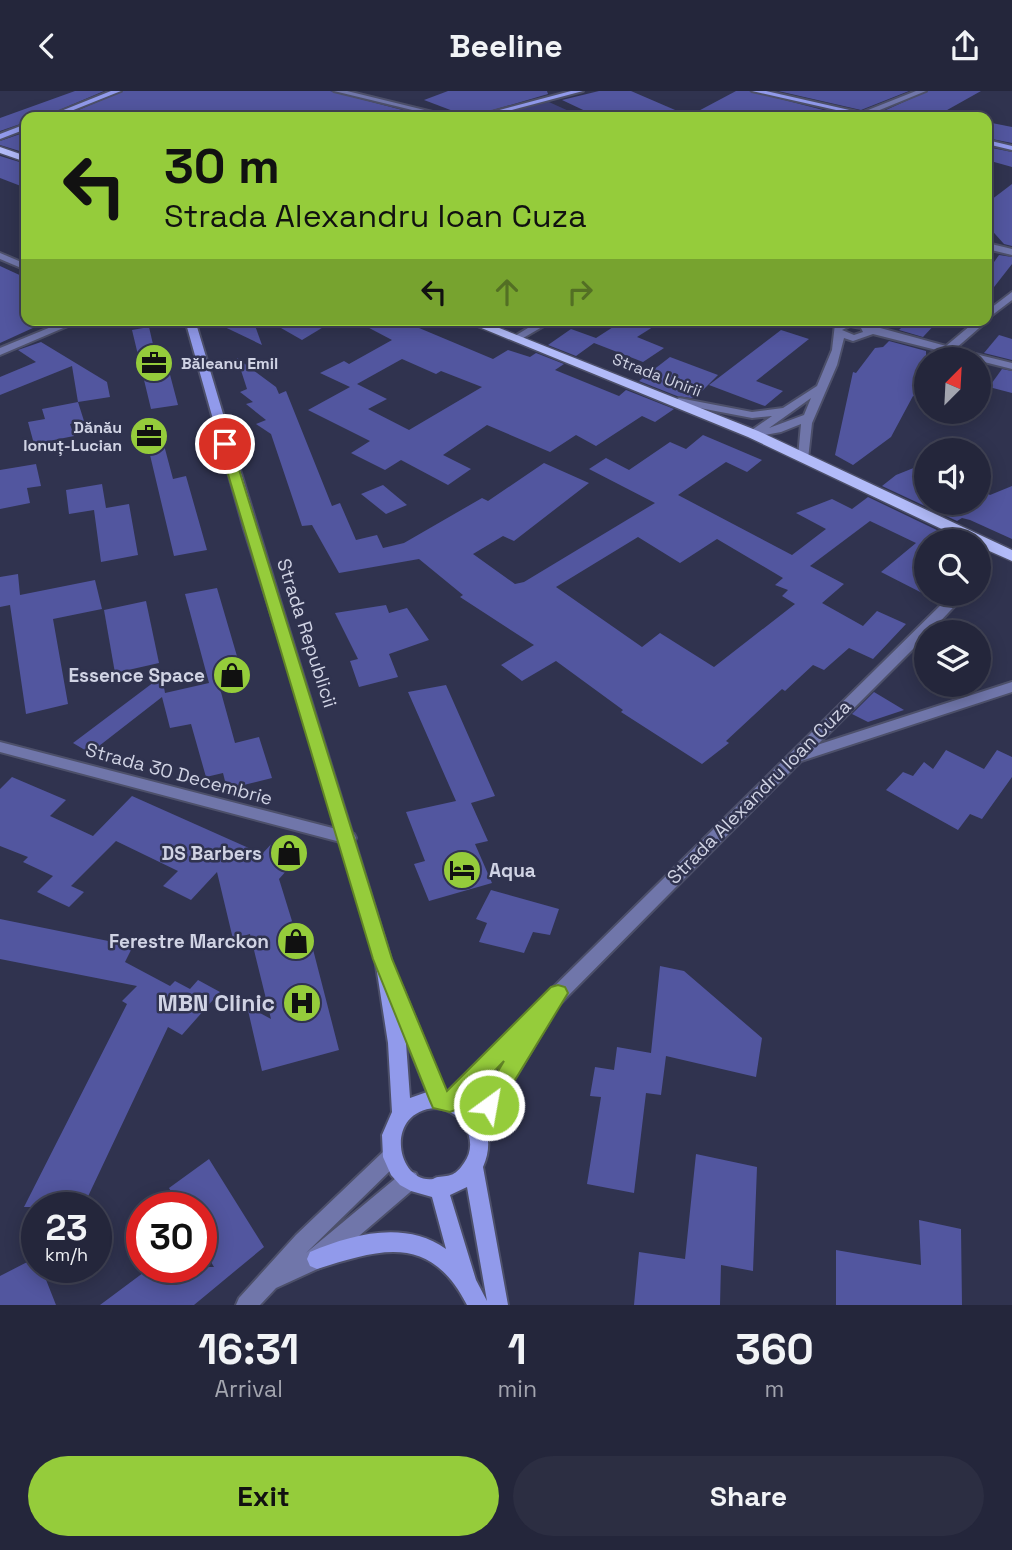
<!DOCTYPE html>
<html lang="en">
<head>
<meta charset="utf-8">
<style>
	body { margin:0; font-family:"Space Grotesk",sans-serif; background:#2c2e42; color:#f1f3f6; height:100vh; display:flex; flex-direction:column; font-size:26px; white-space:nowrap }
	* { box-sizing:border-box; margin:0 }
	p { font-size:23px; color:#a3a5af }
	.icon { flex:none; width:38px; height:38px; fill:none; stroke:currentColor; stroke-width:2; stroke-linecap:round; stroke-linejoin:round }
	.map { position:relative; height:1214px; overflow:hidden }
	.sheet { display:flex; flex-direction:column; background:#24263b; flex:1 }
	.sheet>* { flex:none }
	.top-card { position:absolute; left:21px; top:21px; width:971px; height:214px; border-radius:14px; box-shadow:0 4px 18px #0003,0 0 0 2px #414355; background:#95cc3b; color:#111; overflow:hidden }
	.needle { width:46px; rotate:24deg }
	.controls { position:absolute; left:914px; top:256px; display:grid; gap:14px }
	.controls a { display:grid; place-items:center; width:77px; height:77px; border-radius:50%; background:#24263b; box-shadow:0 4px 18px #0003,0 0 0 2px #414355; font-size:35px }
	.speed { position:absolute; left:21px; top:1101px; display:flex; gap:14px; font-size:35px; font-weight:700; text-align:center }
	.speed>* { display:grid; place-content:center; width:91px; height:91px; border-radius:50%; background:#24263b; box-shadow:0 4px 18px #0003,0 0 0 2px #414355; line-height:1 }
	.speed small { font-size:18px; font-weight:400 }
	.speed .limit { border:10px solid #d22; background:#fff; color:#111 }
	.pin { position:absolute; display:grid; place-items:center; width:60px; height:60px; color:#fff; margin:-30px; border:4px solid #fff; border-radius:50%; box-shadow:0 2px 7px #0007 }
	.me { position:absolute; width:77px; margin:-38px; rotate:32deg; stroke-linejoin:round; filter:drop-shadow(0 0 5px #0008) }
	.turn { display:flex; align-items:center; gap:24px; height:147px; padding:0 28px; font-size:32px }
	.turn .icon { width:91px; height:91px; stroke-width:2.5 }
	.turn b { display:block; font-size:49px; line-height:60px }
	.lanes { display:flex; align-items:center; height:66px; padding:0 28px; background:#0003; justify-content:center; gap:35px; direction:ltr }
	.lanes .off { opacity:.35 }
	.eta { display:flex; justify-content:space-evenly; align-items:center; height:119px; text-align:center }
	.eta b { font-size:42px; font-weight:700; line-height:49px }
	.button { display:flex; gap:14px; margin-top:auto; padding:14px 28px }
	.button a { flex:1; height:80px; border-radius:42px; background:#95cc3b; color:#111; font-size:28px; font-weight:700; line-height:80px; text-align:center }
	.button a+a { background:#2c2e42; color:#f1f3f6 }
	header { display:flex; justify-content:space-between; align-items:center; height:91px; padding:0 28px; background:#24263b; font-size:32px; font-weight:700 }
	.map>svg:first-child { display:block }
</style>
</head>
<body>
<header><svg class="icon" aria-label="back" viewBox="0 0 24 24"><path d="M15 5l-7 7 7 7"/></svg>Beeline<svg class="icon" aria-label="share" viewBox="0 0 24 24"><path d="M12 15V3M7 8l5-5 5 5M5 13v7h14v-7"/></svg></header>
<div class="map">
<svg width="1012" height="1214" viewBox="0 0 1012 1214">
	<rect width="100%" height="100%" fill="#30334f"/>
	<path fill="#3e4278" d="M549 11 582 26H489Z"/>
	<g fill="#52569f" fill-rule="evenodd">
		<path d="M75 0H104L43 26H26V31L0 40V27Z"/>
		<path d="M123 0H330L410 21 409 26H136L113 22 103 26H62Z"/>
		<path d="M448 0H547L548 3 469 26 424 9Z"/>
		<path d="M599 0H631L689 25 736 0H749L831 21 827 26H598L562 9Z"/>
		<path d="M778 0H909L861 19Z"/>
		<path d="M928 0H981L940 23 929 21 928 26H883L877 23Z"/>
		<path d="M987 31 1012 36V52L987 47Z"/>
		<path d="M26 41V62L0 54V50Z"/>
		<path d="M987 56 1012 61V76L987 69Z"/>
		<path d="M0 65 26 73V97L0 87Z"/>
		<path d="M1012 93V155L1004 153 987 134V112Z"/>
		<path d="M999 164 1012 166V173L987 205V181Z"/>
		<path d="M0 175 26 187V229L46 231 0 252Z"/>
		<path d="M210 229H253L262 254Z"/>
		<path d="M267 229H335L302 249Z"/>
		<path d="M354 229H400L493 268 508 259 530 266 536 262 564 273 555 279 619 305 626 299 674 318 655 331 642 325 596 355 576 344 550 361 487 334 443 364 471 378 448 394 401 369 385 379 351 362 370 350 308 319 350 296 320 282 344 270 349 273 392 249ZM402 268 436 283 441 280 482 296 409 339 368 318 387 308 357 293Z"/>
		<path d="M624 229H664L637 246 664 257 643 271 594 252 576 265 548 254 571 238 596 247Z"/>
		<path d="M909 229H939L923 246 899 239Z"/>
		<path d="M149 236 155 262 164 261 178 314 151 318 132 239Z"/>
		<path d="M781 239 809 248 756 290 783 300 765 315 709 294Z"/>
		<path d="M999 244 1012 248V269L984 262Z"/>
		<path d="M889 250 926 260V308L913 305 891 346 853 374 835 364 853 281 856 282 875 257 883 256Z"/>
		<path d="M41 251 107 291 110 306 78 311 72 275 0 304V286L36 271 18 259Z"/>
		<path d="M670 266 718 284 697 305 691 307 677 305 639 290Z"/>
		<path d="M237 267 276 296 279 303 286 300 332 415 340 412 356 449 377 444 383 457 404 452 482 407 488 410 544 372 589 392 514 450 503 445 473 463 515 493 524 491 655 412 589 378 606 367 629 379 670 351 686 358 703 344 762 369 747 381 726 371 678 404 792 464 826 438 796 422 832 408 852 418 868 406 943 442 933 450H926V504L881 481 916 452 870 430 810 475 844 493 822 512 863 535 877 520 906 533 873 568 849 557 824 579 813 574 785 600 782 598 726 650 729 652 702 673 621 621 623 619 556 570 522 590 501 574 534 554 460 506 463 504 419 468 339 482 312 434 302 435 271 343 256 333 266 329 246 313 253 311 240 301 247 298ZM638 446 680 472 717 448 783 487 775 494 788 499 782 505 795 513 714 576 660 542 642 556 556 496Z"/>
		<path d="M1002 278 1012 280V302L989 296Z"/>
		<path d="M78 311 84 330 70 333 74 345 34 353 28 331 45 328 42 318Z"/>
		<path d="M160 339 173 388 186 385 207 459 174 465 145 343Z"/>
		<path d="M926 372V411H978V397L990 404 1012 395V448L970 429 962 427 957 430 882 395 896 384Z"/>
		<path d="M36 373 41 395 27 397 30 412 0 418V379Z"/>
		<path d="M102 393 106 417 129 413 138 464 101 471 94 419 69 423 66 399Z"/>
		<path d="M383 394 407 414 386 423 361 403Z"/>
		<path d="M18 483 20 504 95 489 102 518 53 528 68 613 26 623 10 514 0 516V486Z"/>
		<path d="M217 497 244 589 219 594 235 652 259 646 272 687 227 698 223 682 206 686 191 633 170 637 162 606 90 662 73 652 162 585 165 602 209 592 185 503Z"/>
		<path d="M146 510 159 572 115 582 104 519Z"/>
		<path d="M386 514 389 522 407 517 429 549 389 563 398 586 359 596 350 570 358 568 335 522Z"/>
		<path d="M446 594 495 705 471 712 488 750 475 753 492 792 429 810 414 773 425 770 406 721 456 710 408 601Z"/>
		<path d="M874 601 904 619 868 631 852 623Z"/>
		<path d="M946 659 984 678 997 659 1012 666V686L982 728 970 723 958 739 886 699 903 681 913 685 924 671 933 678Z"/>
		<path d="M12 686 66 709 50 725 93 745 132 705 262 763 276 748 304 760 279 788 296 843 308 839 339 959 262 980 247 915 271 928 250 843 233 848 217 781 191 809 163 795 178 780 116 750 71 795 84 801 69 816 37 801 53 785 23 771 28 766 0 755V698Z"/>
		<path d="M491 799 559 818 550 844 533 841 524 862 479 851 487 832 476 828Z"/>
		<path d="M0 828 133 855 125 871 170 895 175 890 190 898 198 889 220 901 182 944 168 936 83 1116H24L127 913 122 910 137 895 0 868Z"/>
		<path d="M660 875 684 880 762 947 756 986 666 965 661 1004 646 1002 634 1102 587 1093 601 1006 590 1005 595 976 614 979 617 956 651 962Z"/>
		<path d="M696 1063 757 1076 753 1180 721 1174 720 1214H634L639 1161 685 1168Z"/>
		<path d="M209 1068 264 1156 194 1214H100L151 1176H214L201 1154V1116H180L169 1097Z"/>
		<path d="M919 1129 961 1138 962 1214H836V1159L921 1174Z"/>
		<path d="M37 1166V1176H41L56 1214H0V1185Z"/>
	</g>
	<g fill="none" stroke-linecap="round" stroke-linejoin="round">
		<defs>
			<g id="street">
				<path d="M334 0H347L453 26H441Z"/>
				<path d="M916 0H926L865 25 858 23Z"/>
				<path d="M838 17 845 19 838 26H830Z"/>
				<path d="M987 152 1012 158V164L987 158Z"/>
				<path d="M0 162 26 173V179L0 168Z"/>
				<path d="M1012 201V209L987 228 988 229 986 231 955 258 1012 272V278L873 243 853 250 844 247 837 274 812 332 808 368H800L798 366 801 333 781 341 753 346 748 343 749 341 772 325 752 327 679 313 674 310 679 307 752 321 783 317 817 295 832 259 835 233 851 229 946 255 977 229H987V220ZM850 235 861 237 863 241 854 244 842 239ZM811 307 804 324 769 337Z"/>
				<path d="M68 229H82L0 264V257Z"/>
				<path d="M541 229H554L518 250 510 248Z"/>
				<path d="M953 502H967L930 541H926V545L817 654 1012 591V601L801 670 552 921 550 929 484 1039 477 1042 470 1039 468 1033 510 963 457 1017 450 1019 443 1017 441 1011 443 1005Z"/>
				<path d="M0 651 348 741 354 743 356 747 354 751 348 753 0 661Z"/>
				<path d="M391 1057 398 1060 401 1066 398 1072 306 1162 402 1082 409 1080 416 1082 419 1089 416 1096 324 1175 276 1197 260 1214H236L239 1207 296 1144 384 1060Z"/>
			</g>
			<g id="secondary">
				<path d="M111 0H121L56 26H46Z"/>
				<path d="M571 0H583L485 26H473Z"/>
				<path d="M752 0H766L880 26H867Z"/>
				<path d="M26 33V38L0 48V43Z"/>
				<path d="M987 49 1012 55V59L987 53Z"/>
				<path d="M185 229H195C258 443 326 655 391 868L395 888 399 890 402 895 446 1002C479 1012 498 1043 483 1076L508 1214H467C430 1142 381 1158 317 1178L310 1175 307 1168 310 1161C353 1143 405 1129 446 1158L432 1106 411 1100 400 1094 391 1084 383 1066 382 1044 392 1021 388 952 375 868 302 621 244 438ZM405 946 427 1001 410 1007 406 952ZM435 1017C441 1018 445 1018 450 1021 468 1030 477 1055 464 1072 456 1084 451 1085 438 1086 436 1086 435 1087 433 1088 397 1093 383 1021 435 1017ZM467 1096 487 1210 476 1189 450 1104Z"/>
			</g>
			<g id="primary">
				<path d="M0 56 26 65V71L0 62Z"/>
				<path d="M462 229H479L758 340 1012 459V470L978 455V450H967L748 346Z"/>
			</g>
		</defs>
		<use href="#street" stroke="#4d506a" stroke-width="4"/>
		<use href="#secondary" stroke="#4d506a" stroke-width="4"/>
		<use href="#primary" stroke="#4d506a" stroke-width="3"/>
		<use href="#street" fill="#7076aa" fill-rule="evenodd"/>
		<use href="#secondary" fill="#919aeb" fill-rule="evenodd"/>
		<use href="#primary" fill="#b2bbf9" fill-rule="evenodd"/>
	</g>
	<path fill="#95cc3b" stroke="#618526" stroke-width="2" d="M225 349 231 353 392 868 447 1000 551 896 558 894 565 896 568 902 496 1020 489 1023 481 1020 478 1014 504 970 458 1018 450 1021 433 1017 430 1010 373 868 219 353Z"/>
	<defs>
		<symbol id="office-disc" viewBox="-11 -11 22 22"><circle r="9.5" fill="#95cc3b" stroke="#30334f"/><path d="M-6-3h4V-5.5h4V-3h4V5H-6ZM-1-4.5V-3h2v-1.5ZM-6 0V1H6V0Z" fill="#111"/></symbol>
		<symbol id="shop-disc" viewBox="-11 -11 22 22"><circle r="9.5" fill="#95cc3b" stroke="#30334f"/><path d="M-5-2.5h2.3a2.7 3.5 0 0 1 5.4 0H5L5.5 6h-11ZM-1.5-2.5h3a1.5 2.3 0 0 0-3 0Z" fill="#111"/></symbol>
		<symbol id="hotel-disc" viewBox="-11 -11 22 22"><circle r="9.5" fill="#95cc3b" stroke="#30334f"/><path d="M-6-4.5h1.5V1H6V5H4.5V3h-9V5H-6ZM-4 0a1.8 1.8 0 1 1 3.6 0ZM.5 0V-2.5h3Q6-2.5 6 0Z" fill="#111"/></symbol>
		<symbol id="hospital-disc" viewBox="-11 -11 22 22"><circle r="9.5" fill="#95cc3b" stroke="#30334f"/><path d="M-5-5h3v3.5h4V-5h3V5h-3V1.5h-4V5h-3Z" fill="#111"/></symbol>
	</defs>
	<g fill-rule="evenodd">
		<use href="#office-disc" x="132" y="250" width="44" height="44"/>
		<use href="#office-disc" x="127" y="323" width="44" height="44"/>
		<use href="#shop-disc" x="210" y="562" width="44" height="44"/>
		<use href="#shop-disc" x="267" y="740" width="44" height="44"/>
		<use href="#hotel-disc" x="440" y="757" width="44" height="44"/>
		<use href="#shop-disc" x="274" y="828" width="44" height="44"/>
		<use href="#hospital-disc" x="280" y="890" width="44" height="44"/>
	</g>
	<g text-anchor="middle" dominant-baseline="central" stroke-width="5" stroke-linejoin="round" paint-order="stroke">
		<g font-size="16" font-weight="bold" fill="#d0d3e4" stroke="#30334f" text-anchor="start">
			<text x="181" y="272">Băleanu Emil</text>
			<text x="122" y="336" text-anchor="end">Dănău<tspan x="122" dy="18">Ionuț-Lucian</tspan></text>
		</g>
		<g font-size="16" fill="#d0d3e4" stroke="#30334f">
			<text transform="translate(657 284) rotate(21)">Strada Unirii</text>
		</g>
		<g font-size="19" fill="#d0d3e4" stroke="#30334f">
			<text transform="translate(307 542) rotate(72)">Strada Republicii</text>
			<text transform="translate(179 683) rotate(15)">Strada 30 Decembrie</text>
			<text transform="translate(759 701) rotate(-45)">Strada Alexandru Ioan Cuza</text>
		</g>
		<g font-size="19" font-weight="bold" fill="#d0d3e4" stroke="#30334f" text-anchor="end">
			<text x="205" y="584">Essence Space</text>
			<text x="262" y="762">DS Barbers</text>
			<text x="489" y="779" text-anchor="start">Aqua</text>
			<text x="269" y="850">Ferestre Marckon</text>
		</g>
		<g font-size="23" font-weight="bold" fill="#d0d3e4" stroke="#30334f" text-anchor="end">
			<text x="275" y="912">MBN Clinic</text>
		</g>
	</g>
</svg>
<div class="controls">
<a><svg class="needle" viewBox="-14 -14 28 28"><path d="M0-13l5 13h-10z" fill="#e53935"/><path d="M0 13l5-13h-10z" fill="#a3a5af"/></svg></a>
<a><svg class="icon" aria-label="sound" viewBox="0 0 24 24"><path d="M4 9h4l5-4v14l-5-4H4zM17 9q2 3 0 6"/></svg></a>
<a><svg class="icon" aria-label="search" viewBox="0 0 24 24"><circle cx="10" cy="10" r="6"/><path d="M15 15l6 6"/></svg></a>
<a><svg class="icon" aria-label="layers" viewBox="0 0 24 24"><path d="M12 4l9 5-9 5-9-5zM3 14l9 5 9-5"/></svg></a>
</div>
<div class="speed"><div>23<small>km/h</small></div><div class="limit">30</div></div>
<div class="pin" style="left:225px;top:353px;background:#d93025"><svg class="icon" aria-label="arrive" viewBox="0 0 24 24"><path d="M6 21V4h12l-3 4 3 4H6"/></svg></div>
<svg class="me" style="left:489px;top:1014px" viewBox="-20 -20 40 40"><circle r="17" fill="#95cc3b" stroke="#fff" stroke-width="3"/><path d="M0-11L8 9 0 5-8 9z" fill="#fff"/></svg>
<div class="top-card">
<div class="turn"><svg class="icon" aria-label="left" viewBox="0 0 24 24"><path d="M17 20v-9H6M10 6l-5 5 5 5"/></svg><div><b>30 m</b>Strada Alexandru Ioan Cuza</div></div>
<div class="lanes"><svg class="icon" aria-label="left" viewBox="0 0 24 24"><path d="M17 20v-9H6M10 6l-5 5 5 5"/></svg><svg class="icon off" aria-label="ahead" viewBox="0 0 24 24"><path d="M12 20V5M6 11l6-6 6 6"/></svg><svg class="icon off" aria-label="right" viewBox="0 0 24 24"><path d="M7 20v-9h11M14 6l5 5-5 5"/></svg></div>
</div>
</div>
<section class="sheet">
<div class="eta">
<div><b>16:31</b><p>Arrival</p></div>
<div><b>1</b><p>min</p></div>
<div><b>360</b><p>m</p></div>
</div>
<div class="button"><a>Exit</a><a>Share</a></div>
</section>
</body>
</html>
